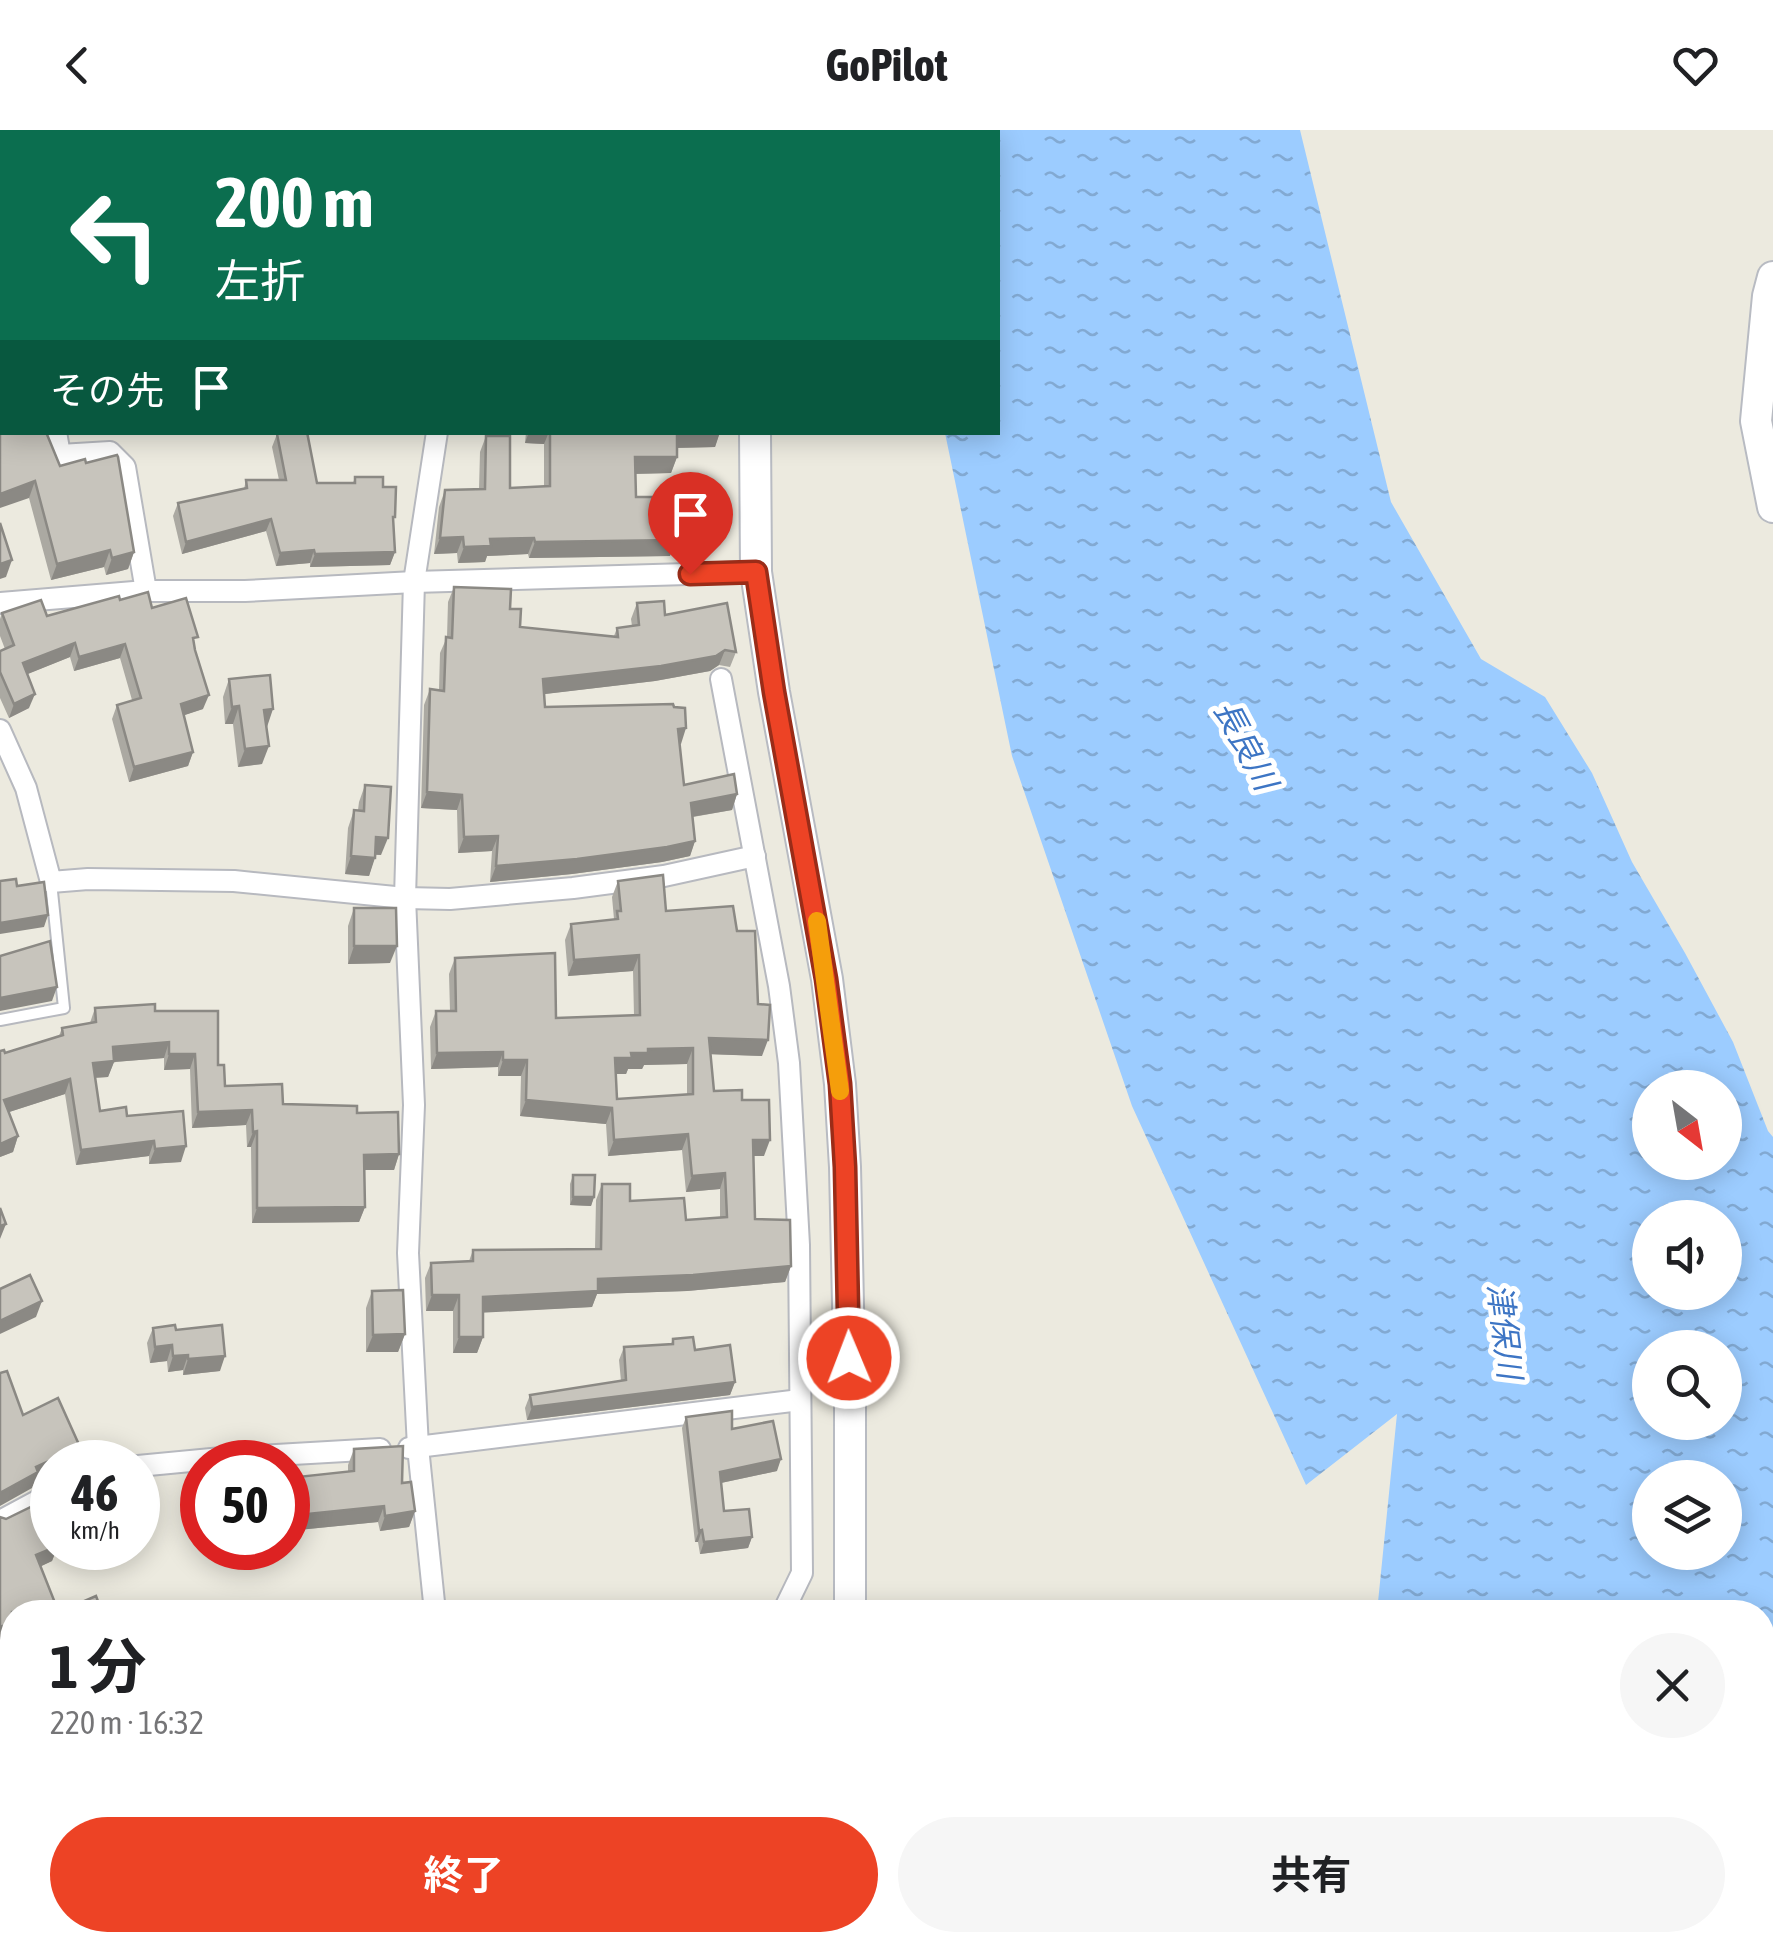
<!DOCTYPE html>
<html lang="ja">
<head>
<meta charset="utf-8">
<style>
	body { margin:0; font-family:"Asap Condensed","Noto Sans JP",sans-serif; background:#f6f6f6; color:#202124; height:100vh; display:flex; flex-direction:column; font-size:38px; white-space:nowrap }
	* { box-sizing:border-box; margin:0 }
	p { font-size:32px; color:#757577 }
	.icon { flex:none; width:55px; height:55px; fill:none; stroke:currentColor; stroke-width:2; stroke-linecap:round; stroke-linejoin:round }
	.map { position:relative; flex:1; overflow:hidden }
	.panel { position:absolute; left:0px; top:1470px; width:1775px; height:352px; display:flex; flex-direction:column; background:#fff; border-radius:40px 40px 0 0; box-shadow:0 5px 25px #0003 }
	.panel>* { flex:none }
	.guide { position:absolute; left:0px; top:0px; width:1000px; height:305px; box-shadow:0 5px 25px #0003; background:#0b6e4f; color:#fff; overflow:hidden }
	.needle { width:65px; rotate:149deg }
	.fabs { position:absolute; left:1632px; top:940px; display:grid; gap:20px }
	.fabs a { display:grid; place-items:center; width:110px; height:110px; border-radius:50%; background:#fff; box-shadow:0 5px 25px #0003; font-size:50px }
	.speed { position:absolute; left:30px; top:1310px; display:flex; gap:20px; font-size:50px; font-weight:700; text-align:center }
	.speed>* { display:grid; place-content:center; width:130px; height:130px; border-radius:50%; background:#fff; box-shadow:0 5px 25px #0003; line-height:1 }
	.speed small { font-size:25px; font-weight:400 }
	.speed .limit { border:15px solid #d22; background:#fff; color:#111 }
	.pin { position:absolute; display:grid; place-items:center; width:85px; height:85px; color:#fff; margin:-102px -42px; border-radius:50% 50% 50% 0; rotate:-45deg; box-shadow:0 0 10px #0007 }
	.pin .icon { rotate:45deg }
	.me { position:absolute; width:110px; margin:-55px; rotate:359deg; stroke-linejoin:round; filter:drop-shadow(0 0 8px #0008) }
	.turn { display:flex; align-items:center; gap:35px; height:210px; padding:0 50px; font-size:45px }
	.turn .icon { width:130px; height:130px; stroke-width:2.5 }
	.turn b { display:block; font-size:70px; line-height:85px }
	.then { display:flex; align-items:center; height:95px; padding:0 50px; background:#0003; gap:20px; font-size:38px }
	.round { display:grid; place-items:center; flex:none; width:105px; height:105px; border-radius:52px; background:#f6f6f6 }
	.head { display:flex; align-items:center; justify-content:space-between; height:170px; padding:0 50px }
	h1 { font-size:60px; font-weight:700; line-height:75px }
	.cta { display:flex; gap:20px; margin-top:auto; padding:20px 50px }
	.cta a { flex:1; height:115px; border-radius:60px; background:#ed4325; color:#fff; font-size:40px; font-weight:700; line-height:115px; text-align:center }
	.cta a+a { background:#f6f6f6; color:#202124 }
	header { display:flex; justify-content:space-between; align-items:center; height:130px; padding:0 50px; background:#fff; font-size:45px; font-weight:700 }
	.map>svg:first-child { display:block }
</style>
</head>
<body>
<header><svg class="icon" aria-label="back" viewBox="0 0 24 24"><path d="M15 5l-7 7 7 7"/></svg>GoPilot<svg class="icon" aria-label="heart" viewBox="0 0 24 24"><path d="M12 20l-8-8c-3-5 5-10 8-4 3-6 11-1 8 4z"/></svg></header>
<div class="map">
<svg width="1773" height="1821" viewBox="0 0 1773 1821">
	<defs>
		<pattern id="water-ripples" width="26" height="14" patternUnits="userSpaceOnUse" patternTransform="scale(2.5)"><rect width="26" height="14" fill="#9cccff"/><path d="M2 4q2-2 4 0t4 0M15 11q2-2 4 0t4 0" fill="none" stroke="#82a9d2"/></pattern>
	</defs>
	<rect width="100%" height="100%" fill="#eceadf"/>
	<g fill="url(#water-ripples)" fill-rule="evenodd">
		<path d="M883 0H1300L1391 372 1481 529 1545 567 1592 643 1632 732 1685 823 1733 912 1768 1001 1773 1007V1783L1762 1770V1482H1377L1397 1284 1306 1355 1132 976 1012 626 945 303 998 302V2H884ZM1650 958H1725V1032H1650ZM1650 1088H1725V1162H1650ZM1650 1218H1725V1292H1650ZM1650 1348H1725V1422H1650Z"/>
		<path d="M1275 1810H1570L1563 1821H1270Z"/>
	</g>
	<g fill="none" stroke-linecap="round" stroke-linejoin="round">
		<defs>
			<path id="lane" d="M0 890 64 878 51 752"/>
			<g id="street">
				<path d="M259 0 260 2"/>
				<path d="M636 0 638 2"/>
				<path d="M679 0 680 2"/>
				<path d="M466 2V0"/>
				<path d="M0 24 2 37"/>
				<path d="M56 302 60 325 110 322 125 337 146 461"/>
				<path d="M0 473 146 461H245L414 452 756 442"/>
				<path d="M721 549 779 856 789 933 799 1115 802 1443 783 1482"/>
				<path d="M0 600 26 658 51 752 88 749 234 751 405 768 450 769 573 758 664 746 755 726"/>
				<path d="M409 1318 800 1270"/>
				<path d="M138 1336 222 1328 380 1319"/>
				<path d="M0 1391 52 1363"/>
				<path d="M435 1482 418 1317 408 1123 414 975 405 768 414 452 437 302"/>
				<path d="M0 1572 12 1598"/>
				<path d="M95 1810 97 1821"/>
				<path d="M815 1810V1821"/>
				<path d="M445 1821 446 1810"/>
				<path d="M778 1821 779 1810"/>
			</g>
			<g id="secondary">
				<path d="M729 0V2"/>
				<path d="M1773 147 1768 166 1756 291 1773 377"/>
				<path d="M755 302 756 442 774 562 827 849 840 954 845 1037 850 1266V1482"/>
				<path d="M847 1821 848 1810"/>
			</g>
		</defs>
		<use href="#lane" stroke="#b7b9bf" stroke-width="14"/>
		<use href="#street" stroke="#b7b9bf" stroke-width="24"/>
		<use href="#secondary" stroke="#b8bbc2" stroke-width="34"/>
		<use href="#lane" stroke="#fff" stroke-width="10"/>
		<use href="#street" stroke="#fff" stroke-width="20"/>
		<use href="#secondary" stroke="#fff" stroke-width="30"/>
	</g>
	<g fill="#aba9a2" fill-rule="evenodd">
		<path d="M0 291 60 336 86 333 134 422 128 439 106 445 104 437 51 450 29 368Z"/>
		<path d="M526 302H720L715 317 677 318V327L671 343 635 344 636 367 670 426 529 428 528 424 487 426 485 432 458 433 457 423 434 424 439 377 445 360 479 359 480 322 486 306 510 358 544 357V314L525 313Z"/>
		<path d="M277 304 317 353H353L355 347 383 357 393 394 395 422 390 435 310 437V433L276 436 266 401 182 424 173 386 178 373 244 359 246 350H279L272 317Z"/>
		<path d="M454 457 510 479 520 497 614 506 617 498 632 496 631 489 637 473 665 485 736 522 730 537 719 535 710 541 655 551 544 564 545 577 681 614H680L684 655 737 664 732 680 693 687 695 711 690 726 662 732 572 744 490 752 492 721 458 723 457 680 421 678 424 575 430 559 439 560 440 523 447 507 448 472Z"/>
		<path d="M120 470 152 478 194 517 203 579 184 585 193 622 188 636 129 652 112 589 117 575 132 570 120 528 74 541 70 527 27 544 29 578 9 588 0 568V521L5 519 0 506V489L2 483 47 486Z"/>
		<path d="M229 549 267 597 262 634 238 637 233 594H225L223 567Z"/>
		<path d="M365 655 381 725H375L369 746 345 744 348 698 354 680H358L359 672Z"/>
		<path d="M618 751 666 781 737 801 758 874 762 926 711 924 714 961 742 970 764 1026H753L755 1089 791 1136 785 1152 687 1161 597 1164 592 1177 483 1182V1207L477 1223H453V1181H426L425 1148 431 1133 469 1131 473 1120 595 1119 596 1070 602 1054 630 1071 686 1090 720 1088V1059L686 1062 682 1020 608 1026 606 994 520 986 521 946H498V937L431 939 430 897 436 881H450L449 844 455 828 556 888 634 886 633 841 568 846 565 810 571 794 614 789 612 767ZM687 934V964L617 969 615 944H626L628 939H642L644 935Z"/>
		<path d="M354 778 390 833 348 834V796Z"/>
		<path d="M95 878 155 881 218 935 225 956 283 974 357 983 399 1024 394 1040H364L365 1077 359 1092 252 1093 251 1017H247L246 995 192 998 190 939 164 940V928L114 932 108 947 95 948 100 981 127 986 181 1032 149 1034V1026L76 1035 65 964 9 982 18 1006 13 1022 0 1027V921L5 923 59 906 62 898 90 893Z"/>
		<path d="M573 1045 594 1067 591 1076 570 1075V1054Z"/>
		<path d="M372 1161 405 1204 398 1222H366V1178Z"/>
		<path d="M153 1198 176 1200 220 1241 183 1245V1240L168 1242 167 1231 150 1233 147 1213Z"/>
		<path d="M673 1209 695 1220 735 1252 730 1265 527 1290 525 1278 530 1265 621 1251 619 1230 624 1217 671 1214Z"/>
		<path d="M686 1287 732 1299 777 1341 721 1353 724 1381 752 1407 748 1418 700 1424 698 1412H695L682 1298Z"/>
		<path d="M354 1319 402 1353 415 1381 409 1397 380 1401 378 1392 288 1401V1348L348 1342V1335Z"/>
		<path d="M0 1387 52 1418H57L52 1431 41 1436 57 1478 73 1476 102 1482H12V1529L4 1509 0 1510Z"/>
		<path d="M375 1810H422L421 1821H374Z"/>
		<rect x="514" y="1810" width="52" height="11"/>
	</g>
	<g fill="#8b8984">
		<path d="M2 100V114L0 115V101Z"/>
		<rect x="0" y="207" width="2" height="16"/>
		<path d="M529 302H549L544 314 525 313Z"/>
		<path d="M676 302H720L715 317 671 318Z"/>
		<path d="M635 327H677L671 343 629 344Z"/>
		<path d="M35 351 29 368 0 378V364Z"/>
		<path d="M271 389 266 401 182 424 186 412Z"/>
		<path d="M463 407 457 423 434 424 440 408Z"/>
		<path d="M534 408 528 424 487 426 485 432 458 433 464 417 490 409Z"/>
		<path d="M676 410 670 426 529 428 535 412Z"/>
		<path d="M110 420 104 437 51 450 57 434Z"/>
		<path d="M314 420 310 433 276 436 280 423Z"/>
		<path d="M134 422 128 439 106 445 112 428Z"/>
		<path d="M395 422 390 435 310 437 315 424Z"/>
		<path d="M12 430 6 447 0 449V434Z"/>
		<path d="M75 513 70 527 18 548 23 533Z"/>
		<path d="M125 514 120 528 74 541 79 527Z"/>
		<path d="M725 520 719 535 710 541 655 551 537 565 543 549Z"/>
		<path d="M35 564 29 578 9 588 14 574Z"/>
		<path d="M209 565 203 579 176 588 181 574Z"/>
		<path d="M239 576 233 594H225L232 577Z"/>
		<path d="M273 579 267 597 264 580Z"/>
		<path d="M686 598 681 614H672L678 599Z"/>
		<path d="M269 616 262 634 238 637 245 619Z"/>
		<path d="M193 622 188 636 129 652 134 637Z"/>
		<path d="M427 662 462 665 457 680 421 678Z"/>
		<path d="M737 664 732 680 685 688 691 673Z"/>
		<path d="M498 706 492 721 458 723 464 707Z"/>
		<path d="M376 707 388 708 381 725 370 724Z"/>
		<path d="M695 711 690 726 662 732 572 744 490 752 496 736Z"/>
		<path d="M351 726 375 728 369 746 345 744Z"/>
		<path d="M48 785 44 797 0 804V793Z"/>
		<path d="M354 816H397L390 833 348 834Z"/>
		<path d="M639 825 633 841 568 846 574 830Z"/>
		<path d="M57 857 52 871 0 881V868Z"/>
		<path d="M709 908 768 910 762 926 704 924Z"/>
		<path d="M169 912 164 928 114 932 108 947 87 948 93 933 113 917Z"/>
		<path d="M693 918 687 934 644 935 642 939H628L626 944H609L615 928 648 919Z"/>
		<path d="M503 922 498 937 431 939 437 923Z"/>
		<path d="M169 924H195L190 939 164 940Z"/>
		<path d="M503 930H527L521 946H498Z"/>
		<path d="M70 949 65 964 0 985 4 970Z"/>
		<path d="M526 970 612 978 606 994 520 986Z"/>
		<path d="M252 980 246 995 192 998 198 982Z"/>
		<path d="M257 1001 251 1017H247L253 1002Z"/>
		<path d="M688 1004 682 1020 608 1026 614 1010Z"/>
		<path d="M18 1006 13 1022 0 1027V1014Z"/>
		<path d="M753 1010H770L764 1026H747Z"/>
		<path d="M154 1011 149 1026 76 1035 81 1020Z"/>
		<path d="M186 1016 181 1032 149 1034 155 1019Z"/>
		<path d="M399 1024 394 1040H359L364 1025Z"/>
		<path d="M725 1043 720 1059 686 1062 692 1046Z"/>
		<path d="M573 1067H594L591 1076 570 1075Z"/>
		<path d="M365 1077 359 1092 252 1093 257 1078Z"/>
		<path d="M6 1094 0 1109V1096Z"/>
		<path d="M791 1136 785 1152 687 1161 597 1164 592 1177 477 1183 483 1167 598 1149Z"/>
		<path d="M432 1165H459L453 1181H426Z"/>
		<path d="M42 1171 36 1187 0 1204V1191Z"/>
		<path d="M405 1204 398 1222H366L373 1205Z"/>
		<path d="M459 1207H483L477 1223H453Z"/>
		<path d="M172 1215 167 1231 150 1233 155 1217Z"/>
		<path d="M188 1225 183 1240 168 1242 173 1226Z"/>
		<path d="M225 1226 220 1241 183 1245 188 1229Z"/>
		<path d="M735 1252 730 1265 527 1290 532 1277Z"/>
		<path d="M80 1317 75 1332H52V1343L35 1351 32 1358 0 1376V1363L36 1337Z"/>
		<path d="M781 1329 777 1341 716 1354 720 1342Z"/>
		<path d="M384 1376 378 1392 288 1401V1386Z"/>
		<path d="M415 1381 409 1397 380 1401 385 1386Z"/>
		<path d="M702 1400 698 1412H695L699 1401Z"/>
		<path d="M752 1407 748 1418 700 1424 704 1412Z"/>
		<path d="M53 1418H57L52 1431 31 1441 36 1425Z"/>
		<path d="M10 1493 4 1509 0 1510V1497Z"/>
		<path d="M12 1647V1664L0 1668V1654Z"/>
	</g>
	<g fill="#c7c4bc" stroke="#8b8984" stroke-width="2.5" fill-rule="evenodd">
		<path d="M89 0H245L246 2H89Z"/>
		<rect x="496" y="0" width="57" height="2"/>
		<path d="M0 53 2 63V100L0 101Z"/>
		<rect x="0" y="163" width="2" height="44"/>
		<path d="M2 290V302H46L60 336 85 329 86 333 117 325 118 327 134 422 112 428 110 420 57 434 35 351 0 364V291Z"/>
		<path d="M284 302H307L317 353H355V347H383V357H396L395 387H393L395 422 315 424 314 420 280 423 271 389 186 412 178 373 247 358 246 350H286L277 304Z"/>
		<path d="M550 302H677V327H635L636 367H676V410L535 412 534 408 490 409 491 416 464 417 463 407 440 408 445 360 485 359 486 306H510V358L550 356Z"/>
		<path d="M0 393 12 430 0 434Z"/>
		<path d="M454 457 511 459 510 479H521L520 497 618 507 617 498 639 495 637 473 664 471 665 485 727 473 736 522 725 520 716 526 661 536 543 549 545 577 673 574 674 577 685 578 686 598 678 599 684 655 734 644 737 664 691 673 695 711 667 717 577 729 496 736 498 706 464 707 462 665 427 662 430 559 444 561 446 507 452 508Z"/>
		<path d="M148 462 152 478 186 468 198 507 193 508 195 520 209 565 181 574 193 622 134 637 117 575 141 568 125 514 79 527 75 513 23 533 35 564 14 574 0 542V521L14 515 2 483 41 470 47 486 119 466 120 470Z"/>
		<path d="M270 545 273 579 264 580 269 616 245 619 239 576 232 577 229 549Z"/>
		<path d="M365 655 391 657 388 708 376 707 375 728 351 726 354 680 364 681Z"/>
		<path d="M663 745 666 781 733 776 737 801H755L758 874 770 875 768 910 709 908 714 961 742 960V970H769L770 1010H753L755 1089 790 1090 791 1136 693 1145 598 1149V1161L483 1167V1207H459V1165H432L431 1133 473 1131V1120L601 1119 602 1054H630V1071L684 1068 686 1090 727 1087 725 1043 692 1046 688 1004 614 1010 612 978 526 970 527 930H503V922L437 923 436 881H456L455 828 555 823 556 888 640 885 639 825 574 830 571 794 618 789 617 781H621L618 751ZM693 918V964L617 969 615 928H632L631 923H648V919Z"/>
		<path d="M16 749 17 756 44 752 48 785 0 793V751Z"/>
		<path d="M354 778H396L397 816H354Z"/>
		<path d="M50 811 57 857 0 868V826Z"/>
		<path d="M155 874V881H218V935H224L225 956 282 954 283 974 357 976V983L398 982 399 1024 364 1025 365 1077 257 1078V1001L253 1002 252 980 198 982 195 924H169V912L113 917 114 931 93 933 100 981 126 977 127 986 183 981 186 1016 155 1019 154 1011 81 1020 70 949 4 970 18 1006 0 1014V921L4 920 5 923 63 905 62 898 96 892 95 878Z"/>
		<path d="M573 1045H595L594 1067H573Z"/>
		<path d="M0 1078 6 1094 0 1096Z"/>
		<path d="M30 1145 42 1171 0 1191V1159Z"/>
		<path d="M403 1160 405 1204 373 1205 372 1161Z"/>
		<path d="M175 1195 176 1200 222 1195 225 1226 188 1229V1225L173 1226 172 1215 155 1217 153 1198Z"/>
		<path d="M693 1207 695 1220 730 1215 735 1252 532 1277 530 1265 626 1250 624 1217 673 1214V1209Z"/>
		<path d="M7 1241 23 1285 58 1268 80 1317 36 1337 38 1342 0 1363V1243Z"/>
		<path d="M732 1281V1299L773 1291 781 1329 720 1342 724 1381 749 1379 752 1407 704 1412 702 1400 699 1401 686 1287Z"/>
		<path d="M403 1316 402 1353 411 1352 415 1381 385 1386 384 1376 288 1386V1348L354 1341V1319Z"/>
		<path d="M39 1373 52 1403 53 1418 36 1425 57 1478 71 1473 73 1476 96 1466 102 1482H12V1499L10 1493 0 1497V1387L6 1389Z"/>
		<path d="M0 1576 6 1589 12 1594V1650L0 1654Z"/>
		<path d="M12 1676V1810H89L91 1821H0V1804H2L0 1798V1786H2L0 1782V1678L5 1680Z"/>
		<path d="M380 1810H422L421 1821H379Z"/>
		<path d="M519 1810H566V1821H518Z"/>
	</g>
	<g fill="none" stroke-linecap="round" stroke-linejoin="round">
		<defs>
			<path id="route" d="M690 444 756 442 774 562 826 849 840 954 845 1037 849 1228"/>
		</defs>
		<use href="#route" stroke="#9a2c18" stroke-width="25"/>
		<use href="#route" stroke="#ed4325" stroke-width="18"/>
		<path stroke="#f59e0b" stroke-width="18" d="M817 791 840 961"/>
	</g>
	<g text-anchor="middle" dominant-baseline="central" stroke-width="10" stroke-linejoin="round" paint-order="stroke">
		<g font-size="32" font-style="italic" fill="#3d75c4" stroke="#fff">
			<text transform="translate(1246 615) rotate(62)">長良川</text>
			<text transform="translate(1505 1201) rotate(83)">津保川</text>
		</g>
	</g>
</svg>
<div class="fabs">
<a><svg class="needle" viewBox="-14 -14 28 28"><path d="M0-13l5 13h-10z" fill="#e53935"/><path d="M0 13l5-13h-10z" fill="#757577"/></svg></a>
<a><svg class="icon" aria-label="sound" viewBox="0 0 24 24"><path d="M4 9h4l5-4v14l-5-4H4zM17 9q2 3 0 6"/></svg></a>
<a><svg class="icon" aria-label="search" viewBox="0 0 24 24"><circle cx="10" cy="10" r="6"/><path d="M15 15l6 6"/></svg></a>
<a><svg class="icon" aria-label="layers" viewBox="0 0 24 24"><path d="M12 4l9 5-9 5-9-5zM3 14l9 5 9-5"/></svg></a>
</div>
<div class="speed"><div>46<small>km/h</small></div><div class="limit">50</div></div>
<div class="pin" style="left:690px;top:444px;background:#d93025"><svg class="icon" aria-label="arrive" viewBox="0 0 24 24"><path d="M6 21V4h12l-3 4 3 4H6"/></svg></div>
<svg class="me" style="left:849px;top:1228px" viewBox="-20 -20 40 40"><circle r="17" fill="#ed4325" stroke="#fff" stroke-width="3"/><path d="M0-11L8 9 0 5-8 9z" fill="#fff"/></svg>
<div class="guide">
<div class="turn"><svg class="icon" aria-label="left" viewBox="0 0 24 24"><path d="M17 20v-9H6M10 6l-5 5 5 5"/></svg><div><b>200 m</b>左折</div></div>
<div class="then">その先<svg class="icon" aria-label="arrive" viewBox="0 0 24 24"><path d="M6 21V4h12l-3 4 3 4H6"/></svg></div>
</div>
<section class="panel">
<div class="head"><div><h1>1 分</h1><p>220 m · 16:32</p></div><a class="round"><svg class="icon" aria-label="close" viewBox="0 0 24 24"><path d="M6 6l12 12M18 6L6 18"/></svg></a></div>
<div class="cta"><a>終了</a><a>共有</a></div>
</section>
</div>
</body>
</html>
